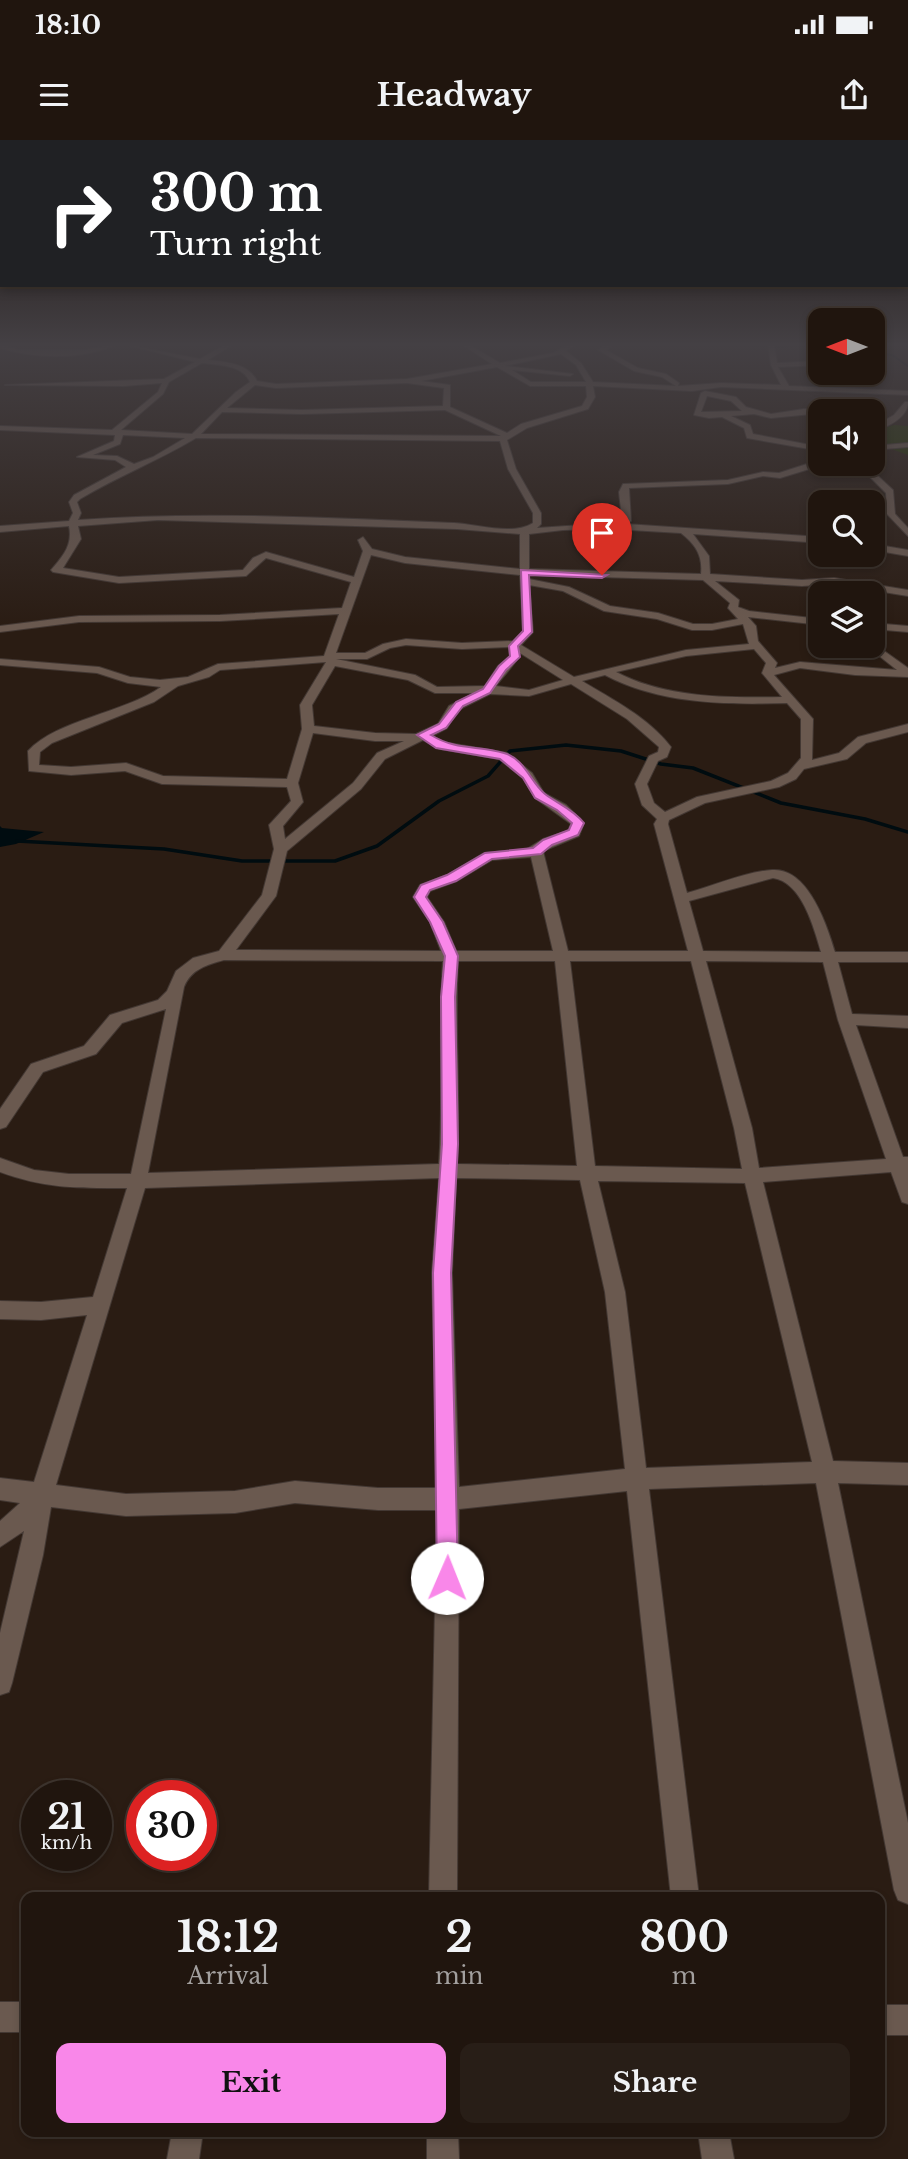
<!DOCTYPE html>
<html lang="en">
<head>
<meta charset="utf-8">
<style>
	body { margin:0; font-family:"Libre Baskerville",serif; background:#281e17; color:#f1f3f6; height:100vh; display:flex; flex-direction:column; font-size:26px; white-space:nowrap }
	* { box-sizing:border-box; margin:0 }
	p { font-size:23px; color:#a29f9e }
	.icon { flex:none; width:38px; height:38px; fill:none; stroke:currentColor; stroke-width:2; stroke-linecap:round; stroke-linejoin:round }
	.map { position:relative; flex:1; overflow:hidden }
	.side { position:absolute; left:21px; top:1752px; width:864px; height:245px; display:flex; flex-direction:column; background:#20150e; border-radius:14px; box-shadow:0 4px 10px #0003,0 0 0 2px #3d342e }
	.side>* { flex:none }
	.guide { position:absolute; left:0px; top:0px; width:908px; height:147px; box-shadow:0 4px 10px #0003,0 0 0 2px #3d342e; background:#202124; color:#fff; overflow:hidden }
	.needle { width:46px; rotate:270deg }
	.buttons { position:absolute; left:808px; top:168px; display:grid; gap:14px }
	.buttons a { display:grid; place-items:center; width:77px; height:77px; border-radius:14px; background:#20150e; box-shadow:0 4px 10px #0003,0 0 0 2px #3d342e; font-size:35px }
	.speed { position:absolute; left:21px; top:1640px; display:flex; gap:14px; font-size:35px; font-weight:700; text-align:center }
	.speed>* { display:grid; place-content:center; width:91px; height:91px; border-radius:50%; background:#20150e; box-shadow:0 4px 10px #0003,0 0 0 2px #3d342e; line-height:1 }
	.speed small { font-size:18px; font-weight:400 }
	.speed .limit { border:10px solid #d22; background:#fff; color:#111 }
	.pin { position:absolute; display:grid; place-items:center; width:60px; height:60px; color:#fff; margin:-72px -30px; border-radius:50% 50% 50% 0; rotate:-45deg; box-shadow:0 0 7px #0007 }
	.pin .icon { rotate:45deg }
	.me { position:absolute; width:77px; margin:-38px; rotate:1deg; stroke-linejoin:round; filter:drop-shadow(0 0 5px #0008) }
	.turn { display:flex; align-items:center; gap:24px; height:147px; padding:0 35px; font-size:32px }
	.turn .icon { width:91px; height:91px; stroke-width:2.5 }
	.turn b { display:block; font-size:49px; line-height:60px }
	.eta { display:flex; justify-content:space-evenly; align-items:center; height:119px; text-align:center }
	.eta b { font-size:42px; font-weight:700; line-height:49px }
	.primary-button { display:flex; gap:14px; margin-top:auto; padding:14px 35px }
	.primary-button a { flex:1; height:80px; border-radius:14px; background:#f987e9; color:#111; font-size:28px; font-weight:700; line-height:80px; text-align:center }
	.primary-button a+a { background:#281e17; color:#f1f3f6 }
	.status { display:flex; justify-content:space-between; align-items:center; height:49px; padding:0 35px; background:#20150e; direction:ltr }
	.status svg { height:19px; fill:currentColor }
	header { display:flex; justify-content:space-between; align-items:center; height:91px; padding:0 35px; background:#20150e; font-size:32px; font-weight:700 }
	.map>svg:first-child { display:block }
</style>
</head>
<body>
<div class="status"><b>18:10</b><svg viewBox="0 0 49 12"><path d="M0 12V9h3v3zM5 12V6h3v6zM10 12V3h3v9zM15 12V0h3v12zM26 1h20v11H26zM47 4h2v5h-2z"/></svg></div>
<header><svg class="icon" aria-label="menu" viewBox="0 0 24 24"><path d="M4 6h16M4 12h16M4 18h16"/></svg>Headway<svg class="icon" aria-label="share" viewBox="0 0 24 24"><path d="M12 15V3M7 8l5-5 5 5M5 13v7h14v-7"/></svg></header>
<div class="map">
<svg width="908" height="2019" viewBox="0 0 908 2019">
	<rect width="100%" height="100%" fill="#2a1c13"/>
	<path fill="#243104" d="M894 285 908 286V315L883 306 875 298 877 290Z"/>
	<path fill="#000c10" d="M0 686 2 688 44 692 16 704 0 707Z"/>
	<g fill="none" stroke-linecap="round" stroke-linejoin="round">
		<g stroke="#000c10" stroke-width="2">
			<path d="M739 204 773 207 815 205 821 208"/>
			<path d="M873 212 892 215 908 226"/>
		</g>
		<path stroke="#000c10" stroke-width="3.5" d="M17 701 164 709 242 721H335L377 706 439 661 488 636 510 611 566 605 621 611 661 624 693 628 781 663 865 679 908 692"/>
		<defs>
			<g id="minor">
				<path d="M0 204 19 210H83L117 204C85 220 34 219 0 208Z"/>
				<path d="M123 204 200 219 226 204H234L208 220C226 222 248 223 257 241L276 244 407 239 492 224 461 204H468L500 223 553 213 569 204H576L566 211 581 223 593 242 676 246 662 237 634 231 598 210 607 204H615L606 210 638 228 666 234 679 243 678 246 721 243 781 245 771 225 768 204H774L777 223 821 221V225L778 227 789 246 908 251V255L721 247 692 251 593 246 595 257 588 269 527 288 507 300 516 329 541 373V384L537 388 612 383 622 380 619 352 623 344 728 340 763 332 779 333 810 323 821 315V322L816 327 780 338 763 336 728 344 629 348 631 381 626 384 821 397V403L693 394 709 416 710 434 802 440 834 438 908 450V456L834 444 802 446 715 441 739 460 738 467 749 471 821 479V485L748 477 756 486 758 501 777 523 775 528 800 522 897 530 869 508 868 506H873V503L908 528V537L855 535 800 528 774 535 813 579 812 620 839 613 858 597 908 584V592L866 603 847 619 804 629 796 639 779 647 705 663 669 680 668 684 687 753C714 746 744 732 772 730 808 727 827 785 835 812H908V822H838L852 874 908 876V888L856 885 903 1017H908V1064L902 1062 891 1032 763 1042 833 1321 908 1323V1345L838 1343 908 1683V1764L898 1760 894 1750 816 1343 649 1349 699 1757H671L627 1351 459 1369 457 1757H429L437 1370H378L295 1363 235 1373 126 1376 51 1367 43 1415 12 1543 9 1552 0 1555V1493L24 1391 0 1407V1381L20 1363 0 1360V1338L34 1342 87 1175 41 1180 0 1179V1161L41 1162 93 1157 127 1048C79 1048 46 1049 0 1032V1018L34 1030 69 1034H131L166 869 122 883 96 914 43 932 6 987 0 989V969L31 924 84 906 110 875 158 860 167 851 176 831 193 818 219 811 262 755 274 709 269 685 291 661 287 647 162 644 125 631 71 635 29 631 28 611C56 580 124 573 161 547L128 543 97 533 0 525V519L99 527 130 537 160 540 188 537 218 524 324 516 339 474 220 481 79 482 0 492V486L79 476 220 475 342 468 351 442 266 418 246 436 119 443 53 432 51 430C63 416 73 405 69 386L0 392V386L69 381 73 373 69 362 74 355 126 327 115 320 77 317 114 301 115 295 0 290V286L112 290 158 252 162 243 124 246 5 245 164 239 195 222ZM561 214 576 225 586 242H531L512 230 570 236 573 234 505 226ZM202 223C219 225 243 225 250 242L236 252 192 294 121 290 163 254 169 242ZM497 227 530 246H586L587 257 582 266 521 284 507 293 450 267V245L421 241ZM407 243 444 248 443 266 302 270 227 268 255 245 276 248ZM445 270 501 296 201 294 222 272 302 274ZM123 295 185 298 153 317 134 324 117 316 93 315 120 304ZM196 298 500 301 508 329 533 373V383C513 396 477 384 454 383 329 378 203 371 78 380L81 373 77 362 80 359C118 336 158 321 196 298ZM158 380 457 389 520 394V429L405 417 372 409 363 397 358 400 363 411 354 437 266 412 253 418 243 430 119 437 63 428 81 399 78 386ZM613 389 681 393C695 404 703 415 701 434L529 429V394L563 390ZM371 415 405 423 520 435 523 491 513 501 462 503 406 499 383 504 365 513H336ZM529 435 703 440 730 463 728 468 738 479 712 484H693L658 473 610 466 569 447 529 439ZM529 445 563 451 604 471 657 479 692 490H712L743 484 749 504 686 510 574 537 521 505 533 492ZM406 505 462 509 509 507 510 516 498 526 485 546 437 547 415 535 336 519H367L390 508ZM754 509 766 523 762 533 782 557C727 558 665 558 616 532L686 516ZM520 513 563 540 529 550 496 546C502 537 519 521 520 513ZM326 522 300 565 302 589 287 639 163 636 126 623 71 627 39 625 40 612 52 603 154 562 178 546 209 537 220 530ZM335 526 408 540 435 553H475L449 566 438 584 416 594 375 593 314 586 312 565ZM605 535C660 564 726 565 787 563L801 579V618L788 633 771 641 697 657 665 672 654 663 647 644 658 621 667 617 671 607C648 577 613 560 582 541ZM571 544 627 579 659 607 658 612 649 616 635 644 642 665 657 679 654 684 688 811H568L543 711 579 696 584 683 566 665 544 653 532 633 507 613 443 602 432 596 447 588 458 570 490 554 529 556ZM313 593 375 601H404L377 613 353 643 285 699 283 686 303 662 298 643ZM423 600 440 609 499 619 523 638 535 658 571 684 568 691 543 699 527 709 484 713 447 735 420 745 413 757 430 782 441 811 236 810 276 756 287 711 361 649 385 619ZM531 717 553 811H456L444 782 427 757 430 751 457 741 492 720ZM773 738C802 742 814 788 821 812L703 811 689 761ZM224 820 443 821C438 888 444 956 439 1024L148 1033 184 847C191 829 207 825 224 820ZM458 821H555L577 1026 457 1024C461 956 454 888 458 821ZM570 821H691L734 988 742 1029 595 1026ZM706 821 823 822 838 880 886 1019 759 1028 752 988ZM439 1038 432 1133 437 1348H378L295 1341 235 1351 126 1354 56 1345 145 1048ZM456 1038 580 1040 605 1152 625 1329 459 1347 452 1133ZM598 1041 745 1043 812 1322 646 1328 625 1152Z"/>
				<path d="M371 204H380L374 206Z"/>
				<path d="M705 251 736 257 746 267 771 274 804 269 842 271 771 278 754 274 731 276 750 285 753 294 821 307V311L747 298 744 288 722 277 709 278 694 275 701 253ZM707 256 731 261 742 271 701 272Z"/>
				<path d="M905 262H908C908 278 887 287 873 292V287L894 275Z"/>
				<path d="M908 303V307L873 310V306Z"/>
				<path d="M857 324H865L893 350 895 374 908 388V396L887 374 886 353Z"/>
				<path d="M873 404 908 410V416L873 410Z"/>
				<path d="M873 483 908 486V492L873 489Z"/>
				<rect x="0" y="1862" width="26" height="30"/>
				<rect x="880" y="1865" width="28" height="30"/>
				<path d="M172 1992H203L199 2019H167Z"/>
				<path d="M427 1992H458L459 2019H427Z"/>
				<path d="M698 1992H729L734 2019H702Z"/>
			</g>
		</defs>
		<use href="#minor" stroke="#433833" stroke-width="2"/>
		<use href="#minor" fill="#6a594f" fill-rule="evenodd"/>
	</g>
	<linearGradient id="sky" x2="0" y2="1"><stop stop-color="#170f0a"/><stop offset="0.42" stop-color="#444044"/><stop offset="1" stop-color="#444044" stop-opacity="0"/></linearGradient>
	<rect width="908" height="487" fill="url(#sky)"/>
	<path fill="#f987e9" stroke="#a25897" stroke-width="2" d="M521 430 607 435 602 438 529 435 532 492 518 506 520 517 506 530 490 553 463 566 446 588 431 595C457 611 478 605 504 613 525 619 531 643 545 654 558 664 573 669 584 683L578 695 552 705 541 714 492 719 456 741 430 750 426 757 443 782 458 816 455 857 458 1004 451 1133 458 1438 455 1446 447 1449 440 1446 437 1438 433 1133 442 1004 441 857 445 816 430 782 414 757 421 745 447 735 485 713 533 708 543 700 569 690 572 683 557 670 535 658 523 638 500 619 436 608 417 595 439 584 456 562 483 549 499 526 510 516 509 506 523 491Z"/>
</svg>
<div class="buttons">
<a><svg class="needle" viewBox="-14 -14 28 28"><path d="M0-13l5 13h-10z" fill="#e53935"/><path d="M0 13l5-13h-10z" fill="#a29f9e"/></svg></a>
<a><svg class="icon" aria-label="sound" viewBox="0 0 24 24"><path d="M4 9h4l5-4v14l-5-4H4zM17 9q2 3 0 6"/></svg></a>
<a><svg class="icon" aria-label="search" viewBox="0 0 24 24"><circle cx="10" cy="10" r="6"/><path d="M15 15l6 6"/></svg></a>
<a><svg class="icon" aria-label="layers" viewBox="0 0 24 24"><path d="M12 4l9 5-9 5-9-5zM3 14l9 5 9-5"/></svg></a>
</div>
<div class="speed"><div>21<small>km/h</small></div><div class="limit">30</div></div>
<div class="pin" style="left:602px;top:435px;background:#d93025"><svg class="icon" aria-label="arrive" viewBox="0 0 24 24"><path d="M6 21V4h12l-3 4 3 4H6"/></svg></div>
<svg class="me" style="left:447px;top:1438px" viewBox="-20 -20 40 40"><circle r="19" fill="#fff"/><path d="M0-13L10 11 0 6-10 11z" fill="#f987e9"/></svg>
<div class="guide">
<div class="turn"><svg class="icon" aria-label="right" viewBox="0 0 24 24"><path d="M7 20v-9h11M14 6l5 5-5 5"/></svg><div><b>300 m</b>Turn right</div></div>
</div>
<section class="side">
<div class="eta">
<div><b>18:12</b><p>Arrival</p></div>
<div><b>2</b><p>min</p></div>
<div><b>800</b><p>m</p></div>
</div>
<div class="primary-button"><a>Exit</a><a>Share</a></div>
</section>
</div>
</body>
</html>
